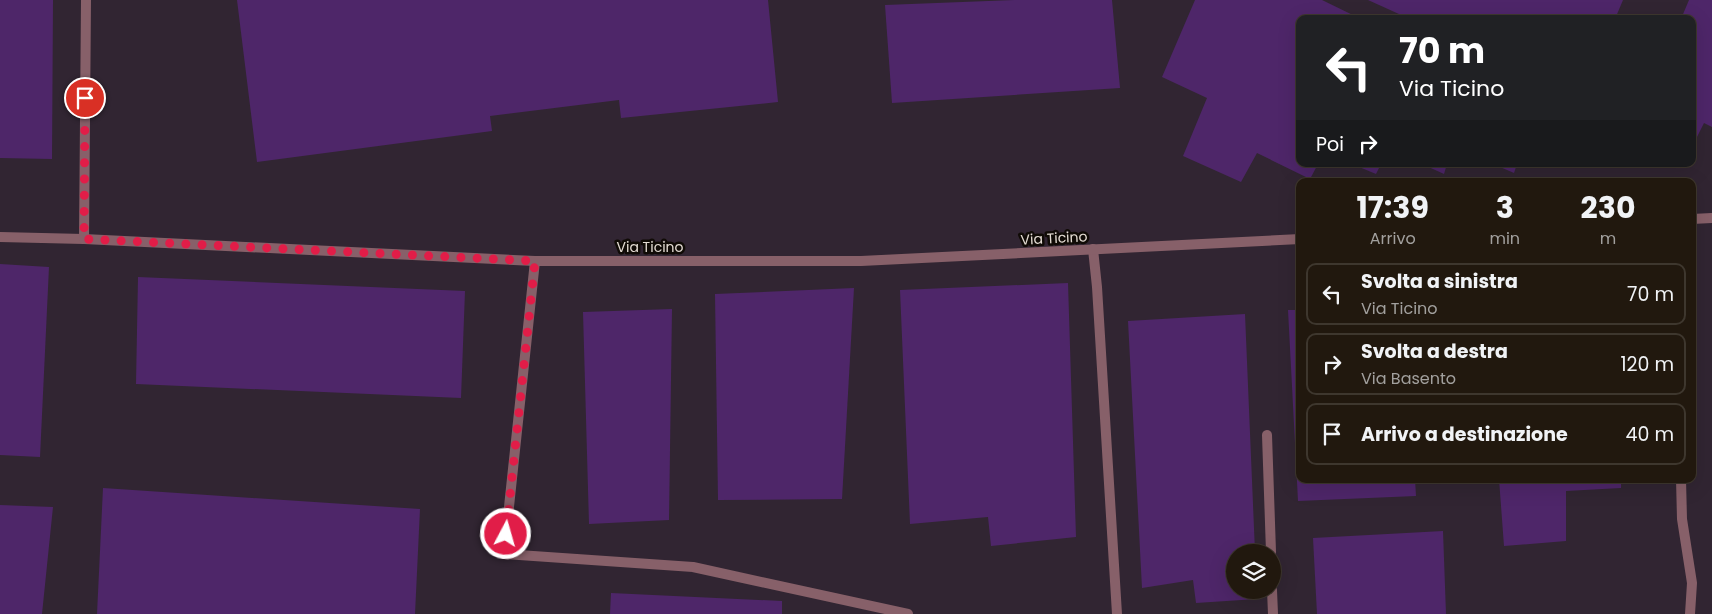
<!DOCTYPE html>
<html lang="it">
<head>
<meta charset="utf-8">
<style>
	body { margin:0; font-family:Poppins,sans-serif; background:#2d251c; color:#f1f3f6; height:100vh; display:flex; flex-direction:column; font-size:19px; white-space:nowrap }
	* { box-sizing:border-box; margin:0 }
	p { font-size:16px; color:#a2a09e }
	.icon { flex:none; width:28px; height:28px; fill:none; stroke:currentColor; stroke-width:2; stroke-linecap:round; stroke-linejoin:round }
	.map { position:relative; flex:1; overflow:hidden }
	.side { position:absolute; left:1296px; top:178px; width:400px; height:305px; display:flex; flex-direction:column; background:#21180e; border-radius:10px; box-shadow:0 5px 20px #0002,0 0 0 1px #3e372e }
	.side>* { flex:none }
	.top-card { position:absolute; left:1296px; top:15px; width:400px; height:152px; border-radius:10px; box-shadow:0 5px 20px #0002,0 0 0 1px #3e372e; background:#202124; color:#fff; overflow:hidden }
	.buttons { position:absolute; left:1226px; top:544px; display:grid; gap:10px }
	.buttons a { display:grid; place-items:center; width:55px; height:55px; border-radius:50%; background:#21180e; box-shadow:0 5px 20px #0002,0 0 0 1px #3e372e; font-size:25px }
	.pin { position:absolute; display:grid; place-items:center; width:42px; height:42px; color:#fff; margin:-21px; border:2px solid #fff; border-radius:50%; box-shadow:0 1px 5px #0007 }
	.me { position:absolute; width:55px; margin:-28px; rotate:6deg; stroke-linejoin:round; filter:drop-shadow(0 0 4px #0008) }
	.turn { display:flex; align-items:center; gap:18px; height:105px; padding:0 20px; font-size:22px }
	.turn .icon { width:65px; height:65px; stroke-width:2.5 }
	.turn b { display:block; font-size:35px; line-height:42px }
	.then { display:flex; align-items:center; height:48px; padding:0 20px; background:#0003; gap:10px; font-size:19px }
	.eta { display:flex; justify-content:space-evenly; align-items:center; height:85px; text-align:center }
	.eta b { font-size:30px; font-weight:700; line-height:35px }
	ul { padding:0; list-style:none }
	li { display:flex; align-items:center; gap:15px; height:62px; margin:0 10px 8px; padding:0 10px; border:2px solid #3e372e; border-radius:10px }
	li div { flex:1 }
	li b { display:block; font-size:19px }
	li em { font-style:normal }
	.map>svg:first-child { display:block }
</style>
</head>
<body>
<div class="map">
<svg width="1712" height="614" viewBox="0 0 1712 614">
	<rect width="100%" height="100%" fill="#2c2013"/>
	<path fill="#312532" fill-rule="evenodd" d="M0 0H1712V614H0ZM1300 19H1692V164H1300ZM1300 181H1692V479H1300ZM1235 552H1272V590H1235Z"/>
	<g fill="#4e2669">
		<path d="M0 0H53L52 159 0 158Z"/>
		<path d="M237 0H768L778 102 621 118 619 100 490 116 492 131 257 162Z"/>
		<path d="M1014 0H1112L1120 88 892 103 885 5Z"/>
		<path d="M1195 0H1322L1361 19H1300V164H1318L1310 179 1257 153 1241 182 1183 156 1207 98 1162 77Z"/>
		<path d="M1368 0H1623L1615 19H1410Z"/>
		<path d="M1689 0H1712V127L1704 123 1692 147V19H1681Z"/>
		<path d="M1352 164H1381L1376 174Z"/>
		<path d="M1422 164H1447L1444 174Z"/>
		<path d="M1493 164H1517L1514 173Z"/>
		<path d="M0 264 49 267 40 457 0 455Z"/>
		<path d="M138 277 465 291 461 398 136 384Z"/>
		<path d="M1068 283 1076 537 991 546 988 517 910 524 900 290Z"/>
		<path d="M854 288 842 499 718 500 715 294Z"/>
		<path d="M672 309 669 520 589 524 583 312Z"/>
		<path d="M1288 310H1300V479H1415L1416 496 1298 501Z"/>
		<path d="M1245 314 1255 552H1235V590H1257V599L1196 603 1193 580 1142 588 1128 321Z"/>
		<path d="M1499 479H1621V488L1566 491V541L1504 546Z"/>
		<path d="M103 488 420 509 415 614H97Z"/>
		<path d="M0 505 53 507 42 614H0Z"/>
		<path d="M1443 531 1446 614H1317L1313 538Z"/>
		<path d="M611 593 782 601V614H610Z"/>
	</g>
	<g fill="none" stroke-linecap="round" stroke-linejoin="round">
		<g stroke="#876069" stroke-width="10">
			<path d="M1093 249 1097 287 1117 614"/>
			<path d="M535 261 504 554 693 567 908 614"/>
			<path d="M1267 435 1271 552"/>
			<path d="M1681 479 1682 519 1692 583 1690 614"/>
			<path d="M1272 590 1273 614"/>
		</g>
		<g stroke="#876069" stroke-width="10">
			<path d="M1692 219 1712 218"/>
			<path d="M0 237 84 239 535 261H861L1300 239"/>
			<path d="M84 239 86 0"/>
		</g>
	</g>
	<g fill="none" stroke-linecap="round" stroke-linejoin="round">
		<path stroke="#e11d48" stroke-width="9" stroke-dasharray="0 16.2" d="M85 98 84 239 535 261 506 534"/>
	</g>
	<g text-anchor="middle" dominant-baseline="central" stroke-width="5" stroke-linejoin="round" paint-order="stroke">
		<g font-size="14" fill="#e4dcd3" stroke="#100b06">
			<text transform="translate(1054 238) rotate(-3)">Via Ticino</text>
			<text x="650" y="247">Via Ticino</text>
		</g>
	</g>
</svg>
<div class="buttons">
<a><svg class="icon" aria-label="layers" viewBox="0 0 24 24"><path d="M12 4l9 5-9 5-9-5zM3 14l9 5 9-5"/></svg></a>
</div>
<div class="pin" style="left:85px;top:98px;background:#d93025"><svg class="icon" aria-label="arrive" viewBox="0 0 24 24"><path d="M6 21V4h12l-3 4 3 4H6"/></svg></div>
<svg class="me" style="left:506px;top:534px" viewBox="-20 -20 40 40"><circle r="17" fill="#e11d48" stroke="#fff" stroke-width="3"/><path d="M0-11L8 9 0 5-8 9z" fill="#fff"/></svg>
<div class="top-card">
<div class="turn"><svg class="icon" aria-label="left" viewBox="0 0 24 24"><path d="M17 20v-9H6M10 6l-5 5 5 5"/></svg><div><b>70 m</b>Via Ticino</div></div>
<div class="then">Poi<svg class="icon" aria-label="right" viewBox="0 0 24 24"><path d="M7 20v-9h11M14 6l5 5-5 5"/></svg></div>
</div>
<section class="side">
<div class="eta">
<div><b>17:39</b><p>Arrivo</p></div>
<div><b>3</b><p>min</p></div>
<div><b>230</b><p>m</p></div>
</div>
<ul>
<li><svg class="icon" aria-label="left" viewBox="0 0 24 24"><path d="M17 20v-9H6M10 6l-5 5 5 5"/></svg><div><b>Svolta a sinistra</b><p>Via Ticino</p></div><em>70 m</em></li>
<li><svg class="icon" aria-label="right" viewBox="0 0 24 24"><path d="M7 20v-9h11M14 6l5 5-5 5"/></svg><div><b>Svolta a destra</b><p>Via Basento</p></div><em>120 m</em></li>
<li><svg class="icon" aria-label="arrive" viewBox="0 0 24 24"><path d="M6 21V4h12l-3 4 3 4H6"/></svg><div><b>Arrivo a destinazione</b></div><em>40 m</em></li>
</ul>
</section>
</div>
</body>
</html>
